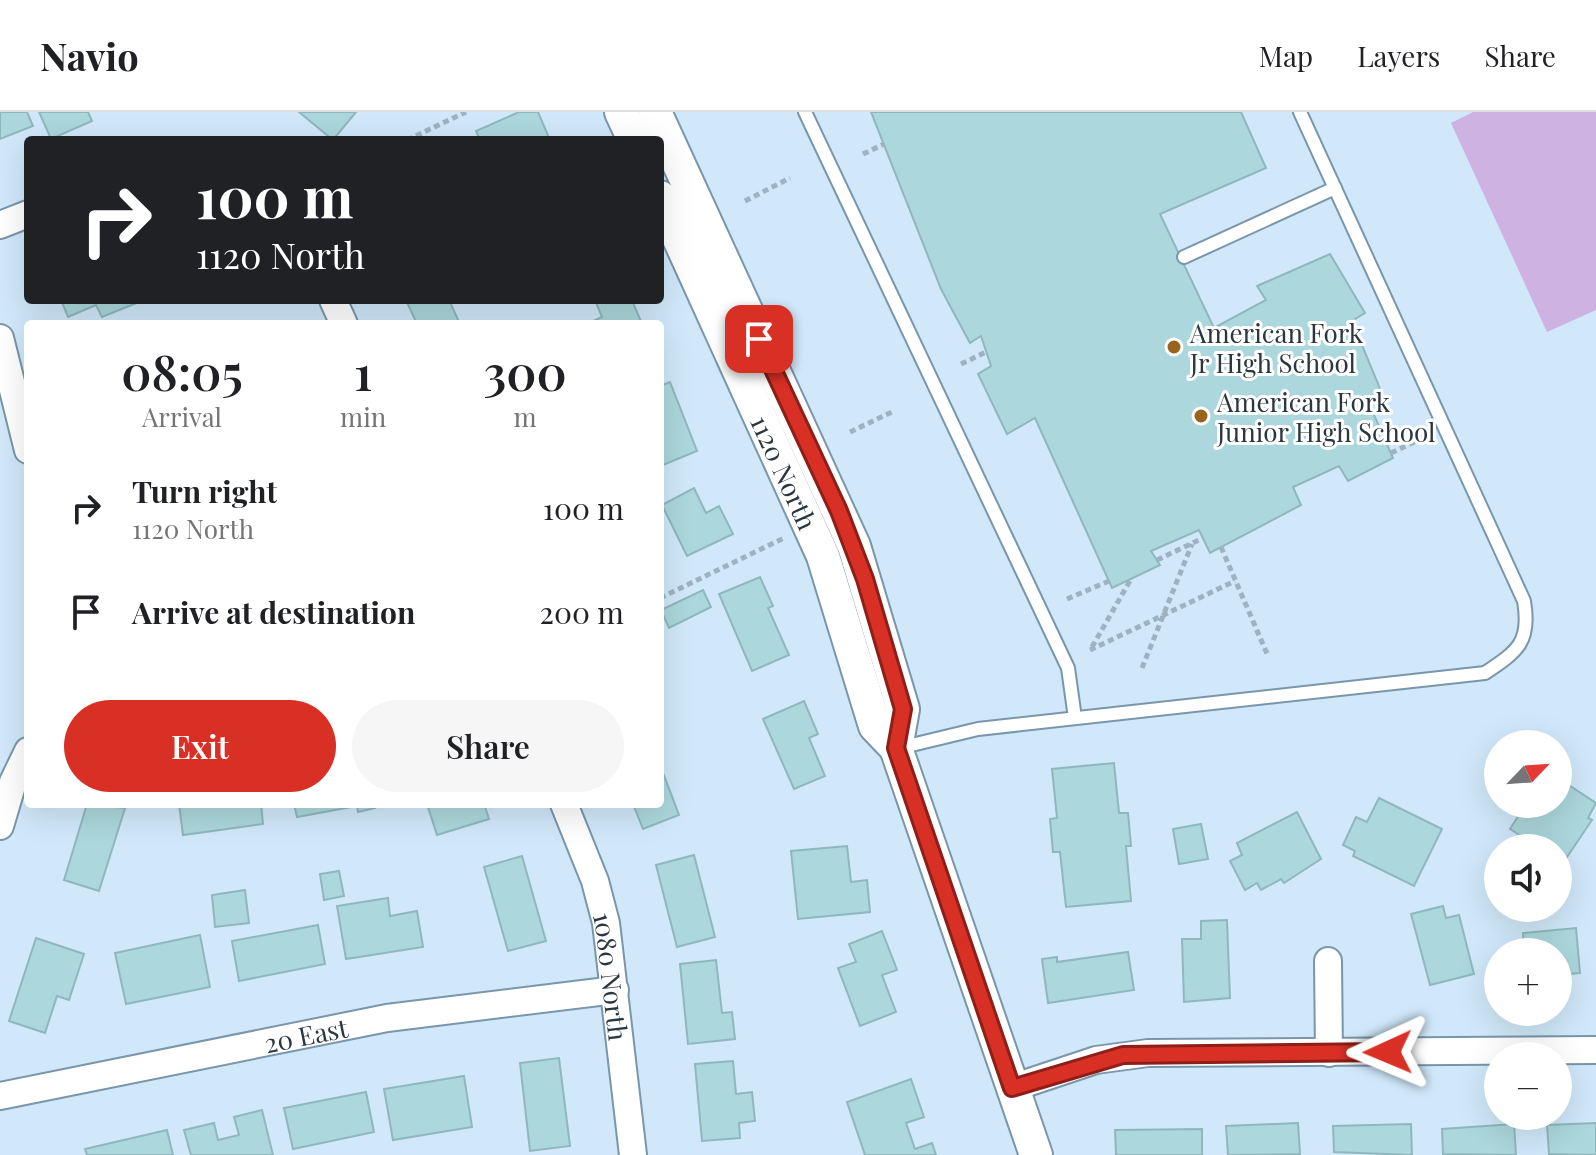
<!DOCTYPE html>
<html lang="en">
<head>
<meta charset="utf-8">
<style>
	body { margin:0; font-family:"Playfair Display",serif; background:#f6f6f6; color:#202124; height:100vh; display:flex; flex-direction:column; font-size:30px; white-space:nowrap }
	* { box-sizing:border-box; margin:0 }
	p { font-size:26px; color:#757577 }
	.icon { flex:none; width:44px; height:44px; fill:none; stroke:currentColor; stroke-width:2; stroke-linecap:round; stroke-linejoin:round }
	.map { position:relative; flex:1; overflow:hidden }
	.panel { position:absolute; left:24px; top:208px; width:640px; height:488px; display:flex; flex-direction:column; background:#fff; border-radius:8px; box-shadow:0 8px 32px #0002 }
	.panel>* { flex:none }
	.banner { position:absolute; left:24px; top:24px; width:640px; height:168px; border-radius:8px; box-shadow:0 8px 32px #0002; background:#202124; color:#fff; overflow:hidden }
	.needle { width:52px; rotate:65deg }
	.tools { position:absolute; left:1484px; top:618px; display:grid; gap:16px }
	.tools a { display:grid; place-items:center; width:88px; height:88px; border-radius:50%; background:#fff; box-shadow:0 8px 32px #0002; font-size:40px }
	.pin { position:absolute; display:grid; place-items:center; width:68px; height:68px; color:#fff; margin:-34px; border-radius:16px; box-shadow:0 4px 12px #0006 }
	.me { position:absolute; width:88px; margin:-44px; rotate:269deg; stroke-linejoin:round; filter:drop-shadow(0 0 6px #0008) }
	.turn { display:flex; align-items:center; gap:28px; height:168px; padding:0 40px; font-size:36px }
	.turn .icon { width:104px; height:104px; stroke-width:2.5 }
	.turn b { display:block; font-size:56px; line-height:68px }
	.eta { display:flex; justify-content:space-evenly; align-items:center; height:136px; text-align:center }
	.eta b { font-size:48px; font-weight:600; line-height:56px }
	.cta { display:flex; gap:16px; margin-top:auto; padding:16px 40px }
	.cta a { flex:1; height:92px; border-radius:48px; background:#d93025; color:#fff; font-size:32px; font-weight:600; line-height:92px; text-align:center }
	.cta a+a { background:#f6f6f6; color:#202124 }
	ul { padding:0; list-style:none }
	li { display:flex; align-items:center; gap:24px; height:104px; padding:0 40px }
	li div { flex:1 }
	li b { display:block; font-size:30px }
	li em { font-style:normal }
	header { display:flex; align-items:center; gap:48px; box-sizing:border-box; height:112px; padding:0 40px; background:#fff; border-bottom:2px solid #e0e0e0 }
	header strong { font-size:38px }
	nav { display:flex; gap:44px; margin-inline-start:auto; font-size:28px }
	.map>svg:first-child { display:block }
</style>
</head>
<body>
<header>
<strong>Navio</strong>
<nav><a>Map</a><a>Layers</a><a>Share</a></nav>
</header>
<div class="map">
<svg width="1596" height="1043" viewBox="0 0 1596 1043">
	<rect width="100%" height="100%" fill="#d0e8fa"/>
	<path fill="#cdb2e2" d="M1473 0H1596V198L1547 220 1451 11Z"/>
	<g fill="#acd7dc" stroke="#8eb8be" stroke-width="2">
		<path d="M0 0H27L33 14 0 27Z"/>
		<path d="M39 0H88L92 9 51 27Z"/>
		<path d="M299 0H356L333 28Z"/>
		<path d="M519 0H538L550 28H480L476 19Z"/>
		<path d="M871 0H1241L1266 56 1160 102 1214 216 1266 188 1257 174 1330 142 1365 201 1352 209 1381 279 1367 287 1393 346 1348 369 1339 354 1293 375 1301 393 1210 441 1199 418 1151 439 1160 453 1112 476 1035 306 1007 322 978 262 991 254 981 224 970 231 941 177Z"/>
		<path d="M61 188H144L102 205 96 193 68 205Z"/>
		<path d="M406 188H449L460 212H417Z"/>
		<path d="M595 188H632L642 212H587L602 205Z"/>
		<path d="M670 270 697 339 663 353 660 274Z"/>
		<path d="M694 376 706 401 719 394 733 422 687 444 662 393Z"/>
		<path d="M760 465 773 494 768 496 789 543 752 559 719 482Z"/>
		<path d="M703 478 711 495 669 516 661 498Z"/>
		<path d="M804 589 818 622 809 626 825 664 794 677 763 607Z"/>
		<path d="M1114 651 1119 701H1128L1131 734H1126L1131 789 1066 795 1060 740H1053L1050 707 1057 706 1052 657Z"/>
		<path d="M660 653 679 703 643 717 633 692H660Z"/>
		<path d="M1558 666 1596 691 1588 706 1592 708 1563 751 1558 749V736H1529L1532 731 1510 717 1526 692H1558Z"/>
		<path d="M1379 686 1442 717 1414 774 1353 744 1355 739 1343 733 1356 705 1367 710Z"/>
		<path d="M87 692 125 696 99 779 64 768Z"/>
		<path d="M179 692H261L263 712 183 723Z"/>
		<path d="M294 692H374L375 696 358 700 357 694 297 705Z"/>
		<path d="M427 692H484L489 707 437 723Z"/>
		<path d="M1297 700 1321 747 1284 771 1281 767 1261 778 1257 771 1245 778 1230 749 1242 743 1237 731Z"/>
		<path d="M1201 712 1208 747 1179 752 1173 717Z"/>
		<path d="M847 734 851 770 867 768 870 800 798 807 791 739Z"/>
		<path d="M694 743 715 825 677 835 656 753Z"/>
		<path d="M522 744 546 829 508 839 484 755Z"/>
		<path d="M339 759 344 784 324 788 320 762Z"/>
		<path d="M245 778 249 811 215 815 212 783Z"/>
		<path d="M388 786 390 804 417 799 423 835 346 847 337 794Z"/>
		<path d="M1443 794 1446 806 1459 803 1474 862 1430 873 1411 802Z"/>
		<path d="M1227 808 1230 886 1184 890 1182 827H1201V809Z"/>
		<path d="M318 813 325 852 239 869 232 829Z"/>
		<path d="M1576 816 1580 861 1558 863V840H1524L1523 821Z"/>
		<path d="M882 819 897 858 882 863 896 900 860 914 838 856 856 850 849 832Z"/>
		<path d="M200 823 210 875 126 892 115 841Z"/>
		<path d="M36 826 84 842 69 888 57 884 45 921 9 909Z"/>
		<path d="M1128 840 1134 878 1048 891 1042 847 1057 845V850Z"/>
		<path d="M716 848 722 901 732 900 735 927 688 932 680 852Z"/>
		<path d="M559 946 570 1034 530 1039 520 951Z"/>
		<path d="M733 949 736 982 752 980 755 1009 739 1011 740 1026 702 1029 695 952Z"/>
		<path d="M464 964 472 1015 393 1028 384 977Z"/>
		<path d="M911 967 924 1005 906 1011 915 1037 932 1031 936 1043H865L847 990Z"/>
		<path d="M366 980 374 1020 293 1037 284 996Z"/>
		<path d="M262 998 273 1043H191L184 1018 214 1011 218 1028 239 1023 234 1005Z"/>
		<path d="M1298 1011 1300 1042 1228 1043 1226 1014Z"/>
		<path d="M1596 1011V1043L1549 1042 1547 1013Z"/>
		<path d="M1411 1012 1412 1043 1334 1040 1333 1014Z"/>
		<path d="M1514 1012 1516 1043 1443 1042 1442 1017Z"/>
		<path d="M1202 1017V1043H1116L1115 1018Z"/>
		<path d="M167 1018 173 1043H87L85 1037Z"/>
	</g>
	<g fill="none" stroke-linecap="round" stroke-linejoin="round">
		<defs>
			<g id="service">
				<path d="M805 0 1068 556 1075 606"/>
				<path d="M1184 145 1335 76"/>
				<path d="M899 636 978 617 1485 561C1518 539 1531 530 1524 489L1300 0"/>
			</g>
			<g id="minor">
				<path d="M0 113 28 102"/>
				<path d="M333 188 344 212"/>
				<path d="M0 226 28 338"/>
				<path id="s1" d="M564 692 595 769 606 811 633 1043"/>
				<path d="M0 714 13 670 28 639"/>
				<path d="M1328 849 1329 941"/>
				<path d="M1012 976 1096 948 1148 941 1596 938"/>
				<path id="s2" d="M0 984 387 906 615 878"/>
			</g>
			<g id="tertiary">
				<path d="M621 0 634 28"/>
				<path d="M655 0 854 434 903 597 896 636"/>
				<path id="s3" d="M660 85 823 444 875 614 896 636 1036 1043"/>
			</g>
		</defs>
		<use href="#service" stroke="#7996ab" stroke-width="16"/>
		<use href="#minor" stroke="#7996ab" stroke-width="30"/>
		<use href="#tertiary" stroke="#7996ab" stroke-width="36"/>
		<g stroke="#9eb2c2" stroke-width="5" stroke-dasharray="6 4" stroke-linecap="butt">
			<path d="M407 28 466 0"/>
			<path d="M863 42 884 32"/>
			<path d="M745 89 790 66"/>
			<path d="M961 252 986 240"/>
			<path d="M850 320 892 300"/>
			<path d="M1391 341 1429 323"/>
			<path d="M1221 435 1268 544"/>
			<path d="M1157 448 1203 426"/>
			<path d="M660 486 784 426"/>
			<path d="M1067 487 1109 469"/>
			<path d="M1092 535 1131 467"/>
			<path d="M1090 538 1235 469"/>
			<path d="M1142 556 1192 432"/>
		</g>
		<use href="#service" stroke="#fff" stroke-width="12"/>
		<use href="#minor" stroke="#fff" stroke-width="26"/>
		<use href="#tertiary" stroke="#fff" stroke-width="32"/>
	</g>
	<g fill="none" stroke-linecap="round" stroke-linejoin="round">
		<defs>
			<path id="route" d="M759 227 839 399 865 467 903 597 896 636 1012 976 1123 943 1388 940"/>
		</defs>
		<use href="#route" stroke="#8d1f18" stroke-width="20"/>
		<use href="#route" stroke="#d93025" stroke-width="14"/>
	</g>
	<g fill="#9a631d" stroke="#fff" stroke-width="3">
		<circle cx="1174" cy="235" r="8"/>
		<circle cx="1201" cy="304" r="8"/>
	</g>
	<g text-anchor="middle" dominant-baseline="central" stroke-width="6" stroke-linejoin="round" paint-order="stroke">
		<g font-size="26" fill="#2b3740" stroke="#fff" text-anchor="start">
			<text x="1190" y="220">American Fork<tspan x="1190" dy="30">Jr High School</tspan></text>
			<text x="1217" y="289">American Fork<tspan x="1217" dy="30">Junior High School</tspan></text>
		</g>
		<g font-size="26" fill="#2b3740" stroke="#fff">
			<text stroke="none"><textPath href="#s3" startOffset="302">1120 North</textPath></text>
			<text stroke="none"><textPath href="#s1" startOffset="180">1080 North</textPath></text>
			<text stroke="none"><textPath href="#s2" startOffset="312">20 East</textPath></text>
		</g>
	</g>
</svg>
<div class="tools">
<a><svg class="needle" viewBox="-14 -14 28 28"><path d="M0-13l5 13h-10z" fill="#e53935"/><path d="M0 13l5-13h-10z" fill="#757577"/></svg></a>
<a><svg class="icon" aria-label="sound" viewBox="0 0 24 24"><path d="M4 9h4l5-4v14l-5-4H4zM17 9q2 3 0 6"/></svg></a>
<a>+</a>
<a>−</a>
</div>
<div class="pin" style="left:759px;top:227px;background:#d93025"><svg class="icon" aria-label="arrive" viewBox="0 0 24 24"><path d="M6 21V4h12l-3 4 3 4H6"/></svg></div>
<svg class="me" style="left:1388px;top:940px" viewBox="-20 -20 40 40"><path d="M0-17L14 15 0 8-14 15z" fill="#d93025" stroke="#fff" stroke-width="4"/></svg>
<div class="banner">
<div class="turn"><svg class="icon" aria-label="right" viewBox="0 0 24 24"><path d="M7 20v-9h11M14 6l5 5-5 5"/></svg><div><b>100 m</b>1120 North</div></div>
</div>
<section class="panel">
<div class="eta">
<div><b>08:05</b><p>Arrival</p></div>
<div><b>1</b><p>min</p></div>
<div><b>300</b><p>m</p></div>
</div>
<ul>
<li><svg class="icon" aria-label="right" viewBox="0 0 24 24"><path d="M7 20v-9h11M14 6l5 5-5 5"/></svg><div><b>Turn right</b><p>1120 North</p></div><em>100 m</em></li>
<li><svg class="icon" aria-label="arrive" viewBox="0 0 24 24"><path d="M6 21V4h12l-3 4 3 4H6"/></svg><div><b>Arrive at destination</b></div><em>200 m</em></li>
</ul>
<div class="cta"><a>Exit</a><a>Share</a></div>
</section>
</div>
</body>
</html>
